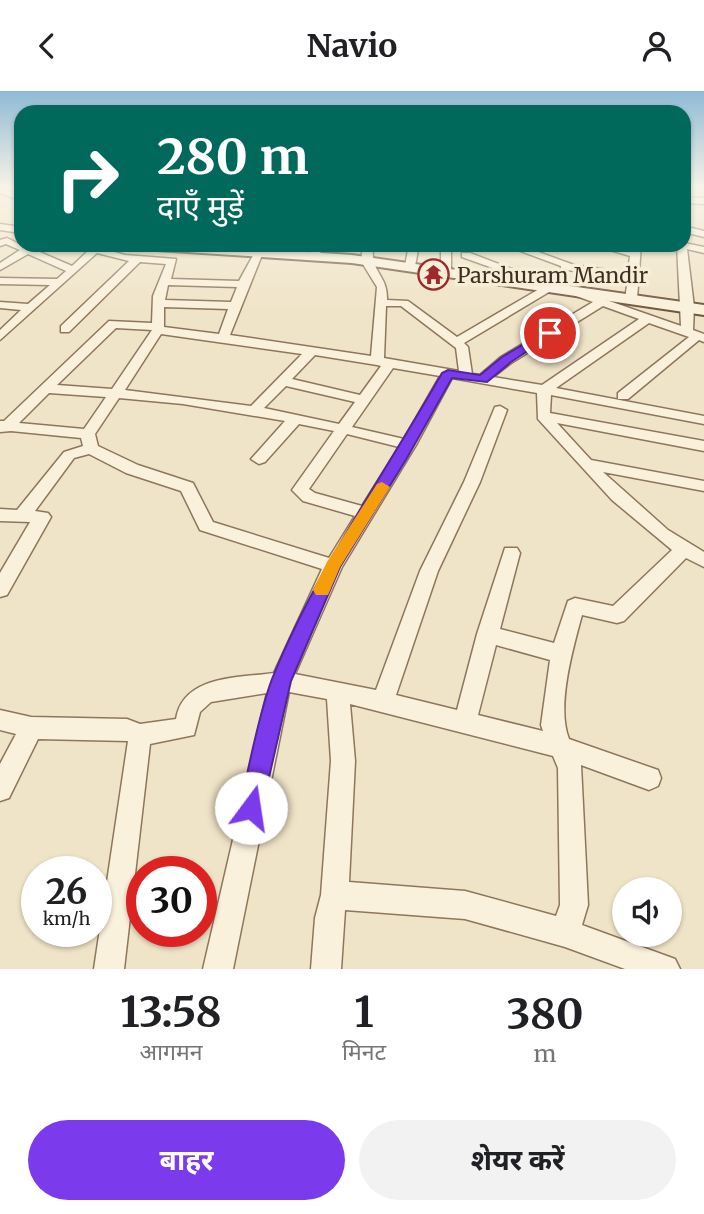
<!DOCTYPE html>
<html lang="hi">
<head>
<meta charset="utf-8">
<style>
	body { margin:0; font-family:Merriweather,"Noto Sans Devanagari",serif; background:#f2f2f2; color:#202124; height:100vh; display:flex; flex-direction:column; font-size:26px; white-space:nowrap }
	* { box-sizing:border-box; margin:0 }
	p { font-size:23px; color:#757577 }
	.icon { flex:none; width:38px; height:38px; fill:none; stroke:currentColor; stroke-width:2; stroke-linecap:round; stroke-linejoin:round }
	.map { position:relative; height:878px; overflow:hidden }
	.sheet { display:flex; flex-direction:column; background:#fff; flex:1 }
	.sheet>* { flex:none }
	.guide { position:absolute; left:14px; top:14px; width:677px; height:147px; border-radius:21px; box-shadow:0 2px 5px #0004; background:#00695c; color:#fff; overflow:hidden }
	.tools { position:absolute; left:612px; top:786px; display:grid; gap:14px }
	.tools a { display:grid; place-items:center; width:70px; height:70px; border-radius:50%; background:#fff; box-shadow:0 2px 5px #0004; font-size:35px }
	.speed { position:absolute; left:21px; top:765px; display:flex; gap:14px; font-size:35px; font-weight:700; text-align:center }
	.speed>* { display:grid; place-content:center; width:91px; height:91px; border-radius:50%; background:#fff; box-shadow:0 2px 5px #0004; line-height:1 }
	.speed small { font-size:18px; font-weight:400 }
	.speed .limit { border:10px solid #d22; background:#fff; color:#111 }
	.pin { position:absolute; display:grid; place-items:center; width:60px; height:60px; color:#fff; margin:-30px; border:4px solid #fff; border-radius:50%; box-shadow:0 2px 7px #0007 }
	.me { position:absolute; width:77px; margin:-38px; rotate:14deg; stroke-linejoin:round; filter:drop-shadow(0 0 5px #0008) }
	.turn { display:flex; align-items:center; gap:24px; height:147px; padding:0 28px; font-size:32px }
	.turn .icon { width:91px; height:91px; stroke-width:2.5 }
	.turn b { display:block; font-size:49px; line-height:60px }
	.eta { display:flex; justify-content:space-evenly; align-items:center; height:119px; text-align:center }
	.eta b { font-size:42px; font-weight:700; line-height:49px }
	.cta { display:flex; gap:14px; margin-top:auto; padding:14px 28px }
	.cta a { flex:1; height:80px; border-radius:42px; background:#7c3aed; color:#fff; font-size:28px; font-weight:700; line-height:80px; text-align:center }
	.cta a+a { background:#f2f2f2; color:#202124 }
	header { display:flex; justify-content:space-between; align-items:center; height:91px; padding:0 28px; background:#fff; font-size:32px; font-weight:700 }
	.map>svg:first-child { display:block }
</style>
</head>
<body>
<header><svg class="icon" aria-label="back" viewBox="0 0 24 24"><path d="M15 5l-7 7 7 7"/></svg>Navio<svg class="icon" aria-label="person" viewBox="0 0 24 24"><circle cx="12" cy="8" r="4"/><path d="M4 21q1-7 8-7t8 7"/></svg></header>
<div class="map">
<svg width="704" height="878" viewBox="0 0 704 878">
	<rect width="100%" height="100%" fill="#f0e4c8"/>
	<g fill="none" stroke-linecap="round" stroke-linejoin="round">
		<defs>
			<g id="street">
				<path d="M0 97 21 104V110L0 102Z"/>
				<path d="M684 106 704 107V113L684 112Z"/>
				<path d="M0 133 21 136V142L0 139Z"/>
				<path d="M684 135 704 140V146L684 141Z"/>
				<path d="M7 147 21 154H41L35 159 72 175 88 160 73 154H89L125 164 176 168 171 188 239 190 256 159H264L230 244 371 265 377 196 361 170 363 154H373C370 183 388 183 387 209L408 210 457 246 546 194H554V198L464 252 468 256 472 283 480 284 501 266 593 211 568 202 566 200 572 197 681 235 677 154H684V152L704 156V162L687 158 694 216 693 239 704 243V251L699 249 628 308H618V302L689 246 649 232 556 297 704 325V333L551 304 550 322 704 350V360L557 332 591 369 704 390V400L603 381 668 439 704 461V476L686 467 624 530 617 532 582 524C573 557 556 616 569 648L658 679 661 687 658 695 649 699 581 674 588 814 582 834 675 868 680 878H625L565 856 465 828 345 819 341 878H311L315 827 321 804 331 670 327 608 289 601 233 878H203L267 602 211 611 200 621 194 644 150 653 124 878H94L128 650 38 648 9 707 0 710V673L16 643 0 639V619L31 626 127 628 140 633 176 628C183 584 239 587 274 582L322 478 200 439 181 400 126 382 89 363 74 367 35 420 48 422 51 426 7 504 0 506V482L30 431 0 430V418L17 419 64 361 83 355 81 347 11 340 0 341V330H4L109 230 152 232 153 205 166 173 140 171 69 241H61V235L129 170 97 162 0 249V239L21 219 0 217V211L28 213 50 194 0 193V187L57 188 66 180 28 163 0 179V172L20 159 6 153 0 155V149ZM168 194 237 196 231 211 165 209ZM386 215H401L456 257 459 280 384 267ZM603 215 639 228 542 294 493 286 511 272ZM164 216 228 218 219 243 164 236ZM116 237 152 239 112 298 57 294ZM161 243 302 263 251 315 125 299ZM315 264 377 274 381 275 360 304 292 288ZM393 277 440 285 404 348 352 336ZM452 287 537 302 538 328 612 409 672 459 613 515 575 507 568 510 554 552 500 538 520 462 517 457H505L477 543 457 619 396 604 438 480 480 391 507 319 500 315 495 316 464 391 420 480 376 599 295 583 342 476 416 354ZM286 295 355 311 339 333 264 317ZM49 302 106 306 84 338 19 332ZM119 307 183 313 285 330 251 368 259 373 265 371 299 333 334 340 292 399 303 410 355 425 329 467 213 431 193 392 138 374 98 355 95 343ZM347 343 399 356 362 415 315 402 309 398ZM496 554 550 569 541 634 543 640 478 624ZM350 613 553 665 558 677 560 814 556 825 465 800 349 791 355 670Z"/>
				<path d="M313 154H323L319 165 314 168 309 165Z"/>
				<path d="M409 154H419L415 175 410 178 405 175Z"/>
				<path d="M441 154H451V180L446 183 441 180Z"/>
				<path d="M504 154H519L574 174 628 182 630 165 593 154H609L631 160V154H641L637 208 631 211 625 208 628 188 561 178V175Z"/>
				<path d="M462 162H470L546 191 537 193 462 166Z"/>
			</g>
			<path id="secondary" d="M204 154 352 164 704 214V224L352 172 157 159 150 155Z"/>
		</defs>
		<use href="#street" stroke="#8d765c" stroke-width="3"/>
		<use href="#secondary" stroke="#6f573f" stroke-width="4"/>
		<use href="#street" fill="#faf1dc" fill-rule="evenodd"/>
		<use href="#secondary" fill="#faf1dc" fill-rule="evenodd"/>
	</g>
	<linearGradient id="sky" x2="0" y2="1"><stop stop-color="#8fbad6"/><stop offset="0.44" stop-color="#f8f3e6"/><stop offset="1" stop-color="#f8f3e6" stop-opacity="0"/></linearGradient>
	<rect width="704" height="219" fill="url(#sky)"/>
	<path fill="#7c3aed" stroke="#51269a" stroke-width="2" d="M546 240 555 242 511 271 487 291 452 287 407 367 340 476 291 590 262 717 259 725 251 728 243 725 239 717C250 675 257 628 272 588 316 479 384 384 442 282L448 279 480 284 502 266Z"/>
	<path fill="#f59e0b" d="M382 391 390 396 340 476 328 504H316L313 499 327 471 377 393Z"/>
	<defs>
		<symbol id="temple-ring" viewBox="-11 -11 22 22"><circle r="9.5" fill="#f7eed8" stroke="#9e2a2b" stroke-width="1.5"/><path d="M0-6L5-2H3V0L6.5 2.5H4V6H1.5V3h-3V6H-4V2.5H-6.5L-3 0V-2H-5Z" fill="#9e2a2b"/></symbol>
	</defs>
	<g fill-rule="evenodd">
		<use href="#temple-ring" x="416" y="166" width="35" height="35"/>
	</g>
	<g text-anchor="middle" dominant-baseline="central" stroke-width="7" stroke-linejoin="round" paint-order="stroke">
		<g font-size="21" fill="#3d2e20" stroke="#f7eed8" text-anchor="start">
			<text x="457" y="184">Parshuram Mandir</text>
		</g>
	</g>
</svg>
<div class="tools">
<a><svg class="icon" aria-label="sound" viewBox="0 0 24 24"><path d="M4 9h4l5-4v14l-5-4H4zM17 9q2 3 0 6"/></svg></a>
</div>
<div class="speed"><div>26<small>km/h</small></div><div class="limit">30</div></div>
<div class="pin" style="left:550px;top:242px;background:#d93025"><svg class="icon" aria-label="arrive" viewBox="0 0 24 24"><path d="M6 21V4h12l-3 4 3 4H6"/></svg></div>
<svg class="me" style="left:251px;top:717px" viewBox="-20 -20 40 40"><circle r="19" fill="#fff"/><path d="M0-13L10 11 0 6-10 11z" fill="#7c3aed"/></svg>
<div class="guide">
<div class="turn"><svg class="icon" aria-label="right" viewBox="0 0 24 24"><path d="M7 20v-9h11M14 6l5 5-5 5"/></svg><div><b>280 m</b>दाएँ मुड़ें</div></div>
</div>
</div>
<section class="sheet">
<div class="eta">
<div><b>13:58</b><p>आगमन</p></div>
<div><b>1</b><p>मिनट</p></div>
<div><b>380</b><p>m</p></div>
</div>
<div class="cta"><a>बाहर</a><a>शेयर करें</a></div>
</section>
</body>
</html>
